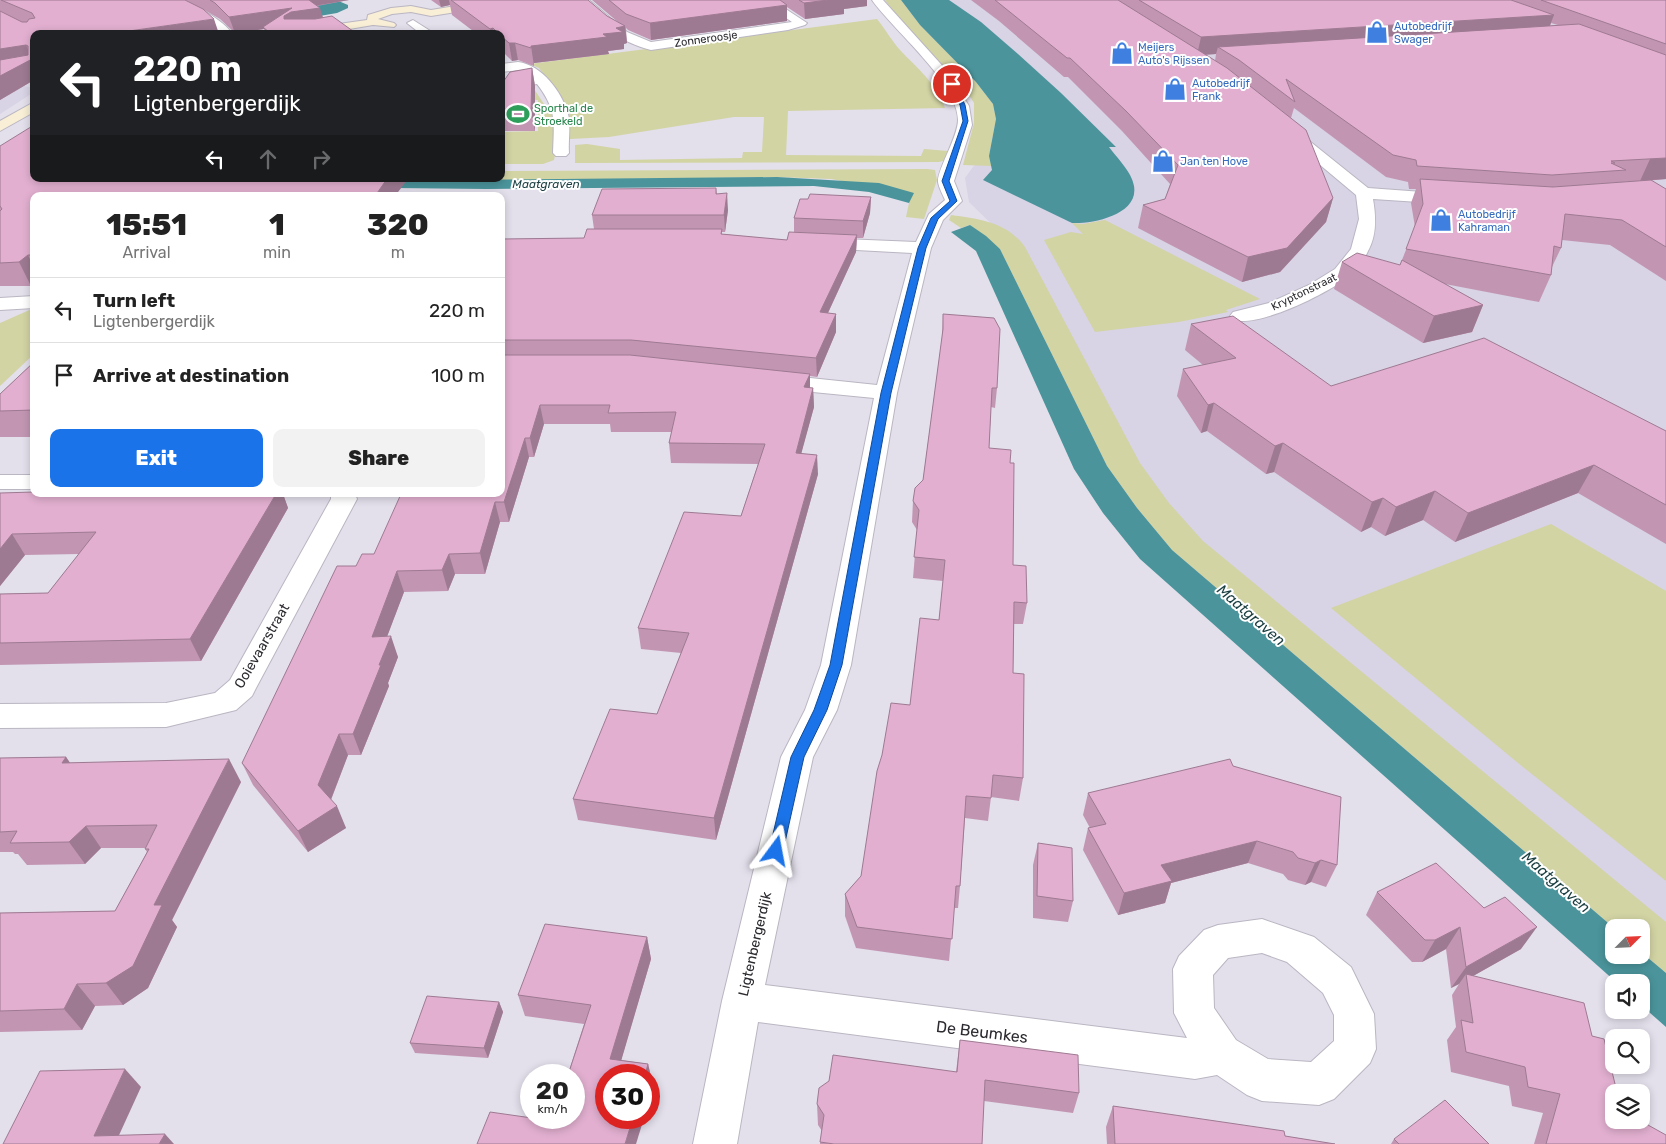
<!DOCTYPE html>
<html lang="en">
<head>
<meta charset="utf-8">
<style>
	body { margin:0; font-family:Rubik,sans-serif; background:#f2f2f2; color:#222; height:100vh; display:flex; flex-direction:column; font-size:19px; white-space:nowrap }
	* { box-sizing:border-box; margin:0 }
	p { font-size:16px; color:#767676 }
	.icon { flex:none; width:28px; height:28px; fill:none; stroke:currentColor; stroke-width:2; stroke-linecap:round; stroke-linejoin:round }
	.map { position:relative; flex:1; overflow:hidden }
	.drawer { position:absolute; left:30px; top:192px; width:475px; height:305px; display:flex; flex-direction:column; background:#fff; border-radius:10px; box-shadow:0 2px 8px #0003 }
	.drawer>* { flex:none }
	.top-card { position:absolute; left:30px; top:30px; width:475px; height:152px; border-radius:10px; box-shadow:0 2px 8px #0003; background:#202124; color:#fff; overflow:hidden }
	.needle { width:32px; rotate:66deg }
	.buttons { position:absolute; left:1605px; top:919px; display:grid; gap:10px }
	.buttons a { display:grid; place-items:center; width:45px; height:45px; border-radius:10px; background:#fff; box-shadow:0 2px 8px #0003; font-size:25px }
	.speed { position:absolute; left:520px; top:1064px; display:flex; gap:10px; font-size:25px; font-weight:700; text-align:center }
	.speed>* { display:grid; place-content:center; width:65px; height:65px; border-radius:50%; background:#fff; box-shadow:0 2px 8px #0003; line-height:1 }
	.speed small { font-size:12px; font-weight:400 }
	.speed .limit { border:8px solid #d22; background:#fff; color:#111 }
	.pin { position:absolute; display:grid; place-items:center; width:42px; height:42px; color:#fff; margin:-21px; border:2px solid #fff; border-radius:50%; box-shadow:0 1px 5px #0007 }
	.me { position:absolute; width:55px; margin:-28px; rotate:13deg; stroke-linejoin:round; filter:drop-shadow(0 0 4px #0008) }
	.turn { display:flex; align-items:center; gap:18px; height:105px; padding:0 20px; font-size:22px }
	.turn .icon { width:65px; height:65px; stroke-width:2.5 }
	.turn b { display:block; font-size:35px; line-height:42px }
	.lanes { display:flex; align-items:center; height:48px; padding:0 20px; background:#0003; justify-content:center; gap:25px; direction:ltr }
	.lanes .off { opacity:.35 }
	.eta { display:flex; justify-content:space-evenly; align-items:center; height:85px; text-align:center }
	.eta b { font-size:30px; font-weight:800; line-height:35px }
	.action { display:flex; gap:10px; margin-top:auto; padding:10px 20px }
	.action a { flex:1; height:58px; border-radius:10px; background:#1a73e8; color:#fff; font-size:20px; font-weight:800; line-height:58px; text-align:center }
	.action a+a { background:#f2f2f2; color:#222 }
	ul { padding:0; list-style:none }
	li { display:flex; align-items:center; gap:15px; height:65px; padding:0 20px; border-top:1px solid #e0e0e0 }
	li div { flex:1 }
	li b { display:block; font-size:19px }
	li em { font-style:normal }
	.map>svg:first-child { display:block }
</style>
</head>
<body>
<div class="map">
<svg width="1666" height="1144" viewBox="0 0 1666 1144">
	<rect width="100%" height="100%" fill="#e3dfeb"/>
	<g fill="#d8d3e5">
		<path d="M905 0H1666V988L1641 955V928H1614V944L1108 510 1007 239 969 202 965 178 999 132Z"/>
		<path d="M23 86 34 88V92L0 114V90Z"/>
	</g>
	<g fill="#d2d4a4">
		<path d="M885 0H901L920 25 976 82 993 104 996 119 989 156 993 166 963 165 974 123V103L964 87 899 19Z"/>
		<path d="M877 19C885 29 892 41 900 50 918 69 936 83 945 108L788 111 786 155 921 156 924 149 948 151 946 160 939 162 575 163V145L587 144 620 149V160L742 158 743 152H762L764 117H734L609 137 570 139 568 115 563 101 539 68 532 65H522Z"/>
		<path d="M532 86 554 119 556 150 554 160 543 164H501V132L538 131V100H507Z"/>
		<path d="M927 169 935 170 937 180 924 219 906 217 909 203 913 194 831 179 777 177 361 182 283 179H501V171Z"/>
		<path d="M951 215C980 219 1007 222 1025 247L1140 463 1169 503 1203 541 1666 922V973L1641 952V928H1614L1172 550 1137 508 1107 466 1000 249 970 225 961 228 949 220Z"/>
		<path d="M1105 220 1260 299 1226 310 1228 312 1179 322 1095 332 1044 240 1071 232 1083 234 1072 223 1083 224Z"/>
		<path d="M34 308V354L0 386V323Z"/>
		<path d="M1551 524 1666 591V881L1518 763 1331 608Z"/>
	</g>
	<g fill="#4b949b">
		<path d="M336 0 348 5V8L337 13 279 23 305 8Z"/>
		<path d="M901 0H949L981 22 1018 54 1061 93 1116 147H1109C1117 158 1132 172 1134 186 1139 215 1092 224 1072 223L983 180 992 170 989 156 996 119 993 104 976 82 920 25Z"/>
		<path d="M777 177 879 183 914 193 909 203 869 192 814 186 487 189 0 184Z"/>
		<path d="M970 225 986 236 1000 249 1107 466 1137 508 1172 550 1614 928V955H1641V952L1666 973V1027L1641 1005V982H1616L1140 559 1103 513 1074 469 976 251 951 232Z"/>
	</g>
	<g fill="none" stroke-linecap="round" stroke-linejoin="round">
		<defs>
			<g id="street">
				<path d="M164 0C187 0 218 15 233 34H220L210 24Z"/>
				<path d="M578 0H589L627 32 651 42 792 22 760 0H772L807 23 805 25 788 30 651 50C622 43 596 24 578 0Z"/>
				<path d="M872 0H883L948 72 969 106 972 125 954 181 962 201 943 220 931 248 897 393 851 665 837 710 813 757 765 985 1187 1038 1174 1013 1173 969 1179 956 1204 930 1218 925 1262 919 1314 937 1351 967 1374 1014 1376 1049 1370 1063 1334 1099 1319 1105 1262 1101 1247 1095 1217 1075 1195 1079 758 1022 737 1144H693L722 1001 781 757 805 710 821 665 874 398 772 388 764 386 761 381 764 376 772 374 877 385 912 253 819 248 813 247 810 243 813 239 819 238 916 242 929 214 945 200C943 195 939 188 938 182 937 170 958 137 958 120 958 83 893 30 872 0ZM1262 953 1287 962 1323 993 1334 1015V1041L1311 1062 1268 1059 1236 1040 1214 1008 1213 975 1228 958Z"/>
				<path d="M413 20 435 34H421L407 23Z"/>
				<path d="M518 62C542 65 562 92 568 114 571 126 568 141 569 153L566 156H556L553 153C554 121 557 110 537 84L501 90V82L530 77 521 70 501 72V64Z"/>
				<path d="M1287 126 1292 127 1368 188 1450 194 1456 195 1458 199 1456 203 1450 204 1373 199C1376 216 1377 235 1368 251 1364 260 1354 273 1347 278 1324 295 1260 327 1233 320L1230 316 1233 312 1269 303 1309 285 1335 269 1351 249 1359 219 1356 195 1282 133 1280 130 1282 127Z"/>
				<path d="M34 296V308L0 310V298Z"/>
				<rect x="0" y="475" width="34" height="14"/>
				<path d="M331 494H355L357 499 256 688 252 696 236 710 166 727 0 728V704L166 703 215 693 230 680 331 499Z"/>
			</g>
			<g id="secondary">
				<path d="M492 0H518L513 3 431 16 411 12 392 14 378 19 394 23 396 25 394 27 373 25 320 34H290L296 30 367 20 368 15 391 8 411 6 431 10Z"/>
				<path d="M34 102V112L0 131V121Z"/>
			</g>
		</defs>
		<use href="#street" stroke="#bab6c2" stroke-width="2"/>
		<use href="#secondary" stroke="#bab6c2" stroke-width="2"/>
		<use href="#street" fill="#fff" fill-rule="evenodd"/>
		<use href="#secondary" fill="#f8efd6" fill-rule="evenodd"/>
	</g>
	<g fill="#c296b3" fill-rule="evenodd">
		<path d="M0 0H349L317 6 323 18 357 34H265L264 29 235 33 220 19 199 7 34 34V80L0 100Z"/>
		<path d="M431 0H588L607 16 619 23 592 0H867V6L844 9V14L805 19 787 7V21L651 40 628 30 626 28 627 43 624 44V49L608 51 609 54 534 63V66L518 60 512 61 501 50V34H477L452 15 450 5 441 7Z"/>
		<path d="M971 0H1666V179L1645 181 1666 189V281L1610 245 1562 240 1561 248 1552 267 1551 275 1539 302 1445 284 1483 305 1472 332 1423 343 1334 289 1342 262 1400 265 1415 227 1411 203 1416 189H1409L1408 182 1386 177 1294 108 1291 118 1333 198 1326 222 1280 272 1242 282 1138 228 1143 205 1165 199 1170 184 1122 131 1068 77H1064L999 21ZM1551 23 1558 25 1550 26ZM1216 54 1215 61 1205 55Z"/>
		<path d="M532 68 535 86V131H501V85Z"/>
		<path d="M0 146 34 196V283L31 286H0Z"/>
		<path d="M716 188 717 194 728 210 725 232H722V234L787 240 794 232V218L808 199 871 197 870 213 863 238H857L856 252 828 313 836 314V332L817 377 810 376V388H813L814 407 801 453 818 474 716 840 578 820 573 799 657 714 681 653 641 649 638 628 741 516 758 464 671 463 669 443 672 432H611L610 424H544L534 457H529L509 522H500L485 574H455L448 591 404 592 387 636 398 657 388 683 389 686 361 755H348L331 800 346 828 308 852 253 785 242 763 356 566 374 554 501 494V239L584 238 594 229 592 215Z"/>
		<path d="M943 314 997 388 995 408 991 407 989 448 1010 463 1013 565 1027 603 1023 624H1014L1013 673 1023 778 1019 801 991 797 988 821 965 818 960 886 958 908H954L949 961 856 948 845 916V894L861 876 910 705 939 620 943 581 913 578 917 530 912 522 913 501 923 480 942 338Z"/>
		<path d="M1191 324 1331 386 1666 431V544L1578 493 1455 542 1423 520 1385 536 1371 527 1361 532 1274 472 1266 474 1207 431 1201 433 1177 396 1183 369 1203 365 1185 350Z"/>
		<path d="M34 362V437H0V394Z"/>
		<path d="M0 493 34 494H283L288 508 201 661 0 665V594L48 593 79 554 25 555 0 586Z"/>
		<path d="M66 757 70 763 241 782 172 920 177 927 148 988 123 1005 95 1006 82 1030 0 1032V913L115 911 147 852 145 849V848H101L85 864 27 865 18 854H15L13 852H0V758Z"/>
		<path d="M1233 766 1337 865 1326 887 1311 882 1305 885 1288 880 1283 874 1248 863 1171 883 1165 903 1118 915 1083 850 1088 828H1090L1083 815 1088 793Z"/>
		<path d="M1038 843 1073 901 1068 922 1033 918V865Z"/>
		<path d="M1377 892 1521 949 1473 976 1592 1036 1614 1120 1666 1144H1534L1543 1113 1512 1106 1509 1086 1451 1072 1447 1040 1456 1027 1452 995 1459 984 1451 988 1446 949 1422 962H1412L1366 915Z"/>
		<path d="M647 937 651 959 621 1060 648 1064 653 1085 649 1100V1075L553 1121 584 1024 525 1016 518 995Z"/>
		<path d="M499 1002 503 1012 488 1058 415 1053 410 1043Z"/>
		<path d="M960 1040 1079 1093 1073 1113 984 1101 982 1144H820L822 1131 818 1125 817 1104 956 1072Z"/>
		<path d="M1113 1106 1285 1136 1335 1144H1107L1106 1127Z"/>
		<path d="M1394 1139 1489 1144H1391Z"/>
	</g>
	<g fill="#9e7a92">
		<path d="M300 0H349L302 8Z"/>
		<path d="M439 0H449L450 5 441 7Z"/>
		<path d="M828 0H867V6L844 9V14L805 19 804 3Z"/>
		<path d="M787 5V21L651 40 650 23Z"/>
		<path d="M292 8H320L325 24 263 27 264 29 235 33 229 17Z"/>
		<path d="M1554 15 1547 33 1218 47 1216 54 1197 55 1201 37Z"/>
		<path d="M214 19 219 34H108Z"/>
		<path d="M625 26 627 43 624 44V49L608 51 609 54 534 63V66L531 46 603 34 616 28Z"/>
		<path d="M493 28 494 34H491L490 29Z"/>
		<path d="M509 43H515L518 60 512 61Z"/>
		<path d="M26 45 32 58H34V80L0 100V49Z"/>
		<path d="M532 68 535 86V131L531 111Z"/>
		<path d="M1666 158V179L1640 181 1650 159Z"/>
		<path d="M387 179H408L395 196H375Z"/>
		<path d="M727 193 728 210 725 232 724 215Z"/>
		<path d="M871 197 870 213 863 238V221Z"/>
		<path d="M1333 198 1326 222 1280 272 1242 282 1248 257Z"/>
		<path d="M857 235 856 252 820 330V312Z"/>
		<path d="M28 255 34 268V283L31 286 19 262Z"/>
		<path d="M1483 305 1472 332 1423 343 1434 316Z"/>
		<path d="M836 314V332L817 377 816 358Z"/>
		<path d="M810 374V393L804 387Z"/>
		<path d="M813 388 814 407 796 473V453Z"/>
		<path d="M1214 403 1207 431 1201 433 1208 405Z"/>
		<path d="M540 405 544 424 534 457 530 438Z"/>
		<path d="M525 438 529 457 509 522 504 502Z"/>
		<path d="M1283 443 1274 472 1266 474 1275 446Z"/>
		<path d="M817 455 818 474 716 840 714 818Z"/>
		<path d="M1594 465 1578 493 1455 542 1468 513Z"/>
		<path d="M1435 491 1423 520 1385 536 1396 507Z"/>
		<path d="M276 494H283L288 508 201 661 190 639Z"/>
		<path d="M1383 498 1371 527 1361 532 1372 502Z"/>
		<path d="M495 502 500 522 485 574 480 553Z"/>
		<path d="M12 534 25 555 0 586V549Z"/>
		<path d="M449 554 455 574 448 591 442 570Z"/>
		<path d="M397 571 404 592 379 658 372 637Z"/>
		<path d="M391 636 398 657 388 683 389 686 361 755 353 734 379 665Z"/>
		<path d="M339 734 348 755 328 807 318 785Z"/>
		<path d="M66 757 81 779 62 763Z"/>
		<path d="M229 759 241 782 172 920 177 927 148 988 123 1005 106 983 154 905Z"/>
		<path d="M337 806 346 828 308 852 298 831Z"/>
		<path d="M86 826 101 848 85 864 69 842Z"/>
		<path d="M1257 841 1248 863 1171 883 1165 903 1118 915 1124 893 1161 865Z"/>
		<path d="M1321 860 1311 882 1305 885 1315 863Z"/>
		<path d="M1460 927 1446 949 1422 962 1435 940Z"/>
		<path d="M1537 927 1521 949 1466 980V974L1459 984 1451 988 1466 967Z"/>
		<path d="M647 937 651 959 617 1075 610 1059Z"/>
		<path d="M77 984 95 1006 82 1030 64 1009Z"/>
		<path d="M499 1002 503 1012 488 1058 484 1048Z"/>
		<path d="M648 1064 653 1085 649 1100V1075H645Z"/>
		<path d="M125 1069 141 1087 115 1144 94 1136Z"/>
		<path d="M633 1118H644L636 1144H625Z"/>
		<path d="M165 1134 174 1144H159Z"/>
	</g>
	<g fill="#e2afd0" stroke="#9e7a92">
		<path d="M1 0H185L203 9 214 19 108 34H34V58L0 76V60L28 55V46L26 45 0 49V11L22 22H27L29 19 35 18 32 13Z"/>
		<path d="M210 0H309L320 8 291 12 284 16V19H315L332 16 357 34H271L263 27 292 8 229 17 215 3Z"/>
		<path d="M451 0H588L607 16 625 26 616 28 623 32 603 34 607 37 531 46V48L515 43H509L501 36V34H499L493 28 490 29Z"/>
		<path d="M609 0H780L787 5 650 23 626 14Z"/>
		<path d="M799 0H828L804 3Z"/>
		<path d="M995 0H1118L1227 68 1306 130 1333 198 1287 248 1248 257 1143 205 1165 199 1178 165 1126 111 1070 58H1067Z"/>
		<path d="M1139 0H1511L1554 15 1201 37Z"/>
		<path d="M1541 0H1666V44Z"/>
		<path d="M1579 24 1666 55V158L1611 161 1615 163H1611L1626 170 1552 175 1417 166 1416 160 1393 155 1286 79 1295 102 1239 60 1218 47Z"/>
		<path d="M532 68 531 111 501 112V85L510 72Z"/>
		<path d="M34 125V179H387L375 196H34V255H28L19 262 0 263V211L2 209 0 206V146Z"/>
		<path d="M1420 179 1553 187 1651 180 1666 189V247L1622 220 1565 214 1561 248 1554 246 1551 275 1406 249 1423 204Z"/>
		<path d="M716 188V194L727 193 724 215H592L602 189Z"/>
		<path d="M810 194 871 197 863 221 794 218 800 199H808Z"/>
		<path d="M587 229H722L721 234 787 240 789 232 857 235 820 312 836 314 816 358 631 340H501V239L584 238Z"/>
		<path d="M1357 253 1400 265 1402 260 1483 305 1434 316 1342 262Z"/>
		<path d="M943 314 994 318 1000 329 997 388H992L989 448 1011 450 1010 463H1014L1013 565 1026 566 1027 603 1014 602 1013 673 1024 674 1023 778 993 775 991 798 966 796 960 886H956L952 939 857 927 845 894 861 876 877 771 882 755 891 703 910 705 920 618 939 620 945 560 914 557 919 510 913 501 915 488 923 480 943 329Z"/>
		<path d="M1233 316 1331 386 1484 338 1666 431V505L1594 465 1468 513 1435 491 1396 507 1383 498 1372 502 1283 443 1275 446 1214 403 1208 405 1183 369 1236 358 1191 324Z"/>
		<path d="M501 355H630L810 374 804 387 813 388 796 453 817 455 714 818 573 799 610 709 657 714 689 633 638 628 684 512 741 516 765 444 669 443 676 412 608 413 610 405H540L530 438H525L504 502H495L480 553 449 554 442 570 397 571 372 637 391 636 379 665H381L353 734H339L318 785 337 806 298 831 242 763 337 566H356L362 554H374L401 494H501Z"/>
		<path d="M34 362V410L0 411V394Z"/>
		<path d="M34 492V494H276L190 639 0 643V594L48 593 96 532 12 534 0 549V493Z"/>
		<path d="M66 757 62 763 229 759 154 905H162L133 966 106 983 77 984 64 1009 0 1011V913L115 911 149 849H145L157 825 86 826 69 842 10 843 17 831 0 832V758Z"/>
		<path d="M1230 759 1233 766 1341 797 1337 865 1321 860 1315 863 1298 858 1293 852 1257 841 1161 865 1172 881 1124 893 1088 828 1106 824 1088 793Z"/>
		<path d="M1038 843 1072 848 1073 901 1037 896Z"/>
		<path d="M1436 863 1484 908 1505 897 1537 927 1466 967 1460 927 1435 940H1425L1377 892Z"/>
		<path d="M545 924 647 937 610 1059 648 1064 645 1075H606V1118H633L625 1144H477L490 1112 553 1121 554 1118H574V1075H568L591 1005 518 995Z"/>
		<path d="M1466 974 1584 1003 1592 1036 1604 1039 1617 1092H1614V1120H1639L1666 1135V1144H1546L1560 1094 1528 1087 1525 1067 1466 1052 1461 1020 1473 1023Z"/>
		<path d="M427 996 499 1002 484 1048 410 1043Z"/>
		<path d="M960 1040 1078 1055 1079 1093 985 1080 982 1144H834L820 1142 824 1115 817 1104 819 1088 829 1081 833 1055 957 1072Z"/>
		<path d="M125 1069 94 1136 165 1134 159 1144H3L40 1071Z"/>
		<path d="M1445 1100 1489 1144H1399L1394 1139Z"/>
		<path d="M1113 1106 1284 1131 1285 1136 1335 1144H1115Z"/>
	</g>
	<path fill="#1a73e8" stroke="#114b97" d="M952 83 955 84 965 105 968 121 949 181 957 201 938 219 926 248 891 393 842 665 827 710 804 757 783 851 781 855 776 857 771 855 769 851 791 757 814 710 830 665 881 393 918 248 931 218 950 201 942 181 963 121 960 105 949 84Z"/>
	<defs>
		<symbol id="shop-bare" viewBox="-9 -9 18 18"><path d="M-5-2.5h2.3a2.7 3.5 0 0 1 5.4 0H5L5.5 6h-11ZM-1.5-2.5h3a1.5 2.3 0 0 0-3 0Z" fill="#3f7fe0" stroke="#fff" stroke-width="2.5" paint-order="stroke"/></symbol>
		<symbol id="stadium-bare" viewBox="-9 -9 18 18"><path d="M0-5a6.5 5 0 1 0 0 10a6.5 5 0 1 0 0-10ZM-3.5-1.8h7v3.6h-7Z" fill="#2e9e5b" stroke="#fff" stroke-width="2.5" paint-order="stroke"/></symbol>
	</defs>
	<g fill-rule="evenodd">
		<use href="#shop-bare" x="1361" y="16" width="32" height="32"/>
		<use href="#shop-bare" x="1106" y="37" width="32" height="32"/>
		<use href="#shop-bare" x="1159" y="73" width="32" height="32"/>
		<use href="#stadium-bare" x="502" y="98" width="32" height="32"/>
		<use href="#shop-bare" x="1147" y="145" width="32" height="32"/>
		<use href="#shop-bare" x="1425" y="204" width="32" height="32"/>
	</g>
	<g text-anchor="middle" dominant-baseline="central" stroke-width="4" stroke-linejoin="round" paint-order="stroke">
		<g font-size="11" fill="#366cbe" stroke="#fff" text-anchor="start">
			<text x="1394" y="26">Autobedrijf<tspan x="1394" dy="13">Swager</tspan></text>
			<text x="1138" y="47">Meijers<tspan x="1138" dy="13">Auto's Rijssen</tspan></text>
			<text x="1192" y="83">Autobedrijf<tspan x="1192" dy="13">Frank</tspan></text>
			<text x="1180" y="161">Jan ten Hove</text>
			<text x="1458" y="214">Autobedrijf<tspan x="1458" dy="13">Kahraman</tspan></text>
		</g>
		<g font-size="11" fill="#2d2b30" stroke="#fff">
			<text transform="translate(706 39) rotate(-8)">Zonneroosje</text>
			<text transform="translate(1304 292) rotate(-26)">Kryptonstraat</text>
		</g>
		<g font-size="11" fill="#27864d" stroke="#fff" text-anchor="start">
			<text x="534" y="108">Sporthal de<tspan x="534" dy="13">Stroekeld</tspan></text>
		</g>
		<g font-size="12" font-style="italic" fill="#1a3e41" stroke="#fff">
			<text x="546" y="184">Maatgraven</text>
		</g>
		<g font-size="14" fill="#2d2b30" stroke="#fff">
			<text transform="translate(262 646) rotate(-60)">Ooievaarstraat</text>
			<text transform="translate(755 944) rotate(-77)">Ligtenbergerdijk</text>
		</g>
		<g font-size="15" font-style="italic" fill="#1a3e41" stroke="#fff">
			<text transform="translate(1251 615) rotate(41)">Maatgraven</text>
			<text transform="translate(1556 882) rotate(41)">Maatgraven</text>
		</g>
		<g font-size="16" fill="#2d2b30" stroke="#fff">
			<text transform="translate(982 1032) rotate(7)">De Beumkes</text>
		</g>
	</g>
</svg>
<div class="buttons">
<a><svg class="needle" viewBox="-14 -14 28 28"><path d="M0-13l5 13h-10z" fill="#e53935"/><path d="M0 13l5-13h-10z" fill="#767676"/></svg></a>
<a><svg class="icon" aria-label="sound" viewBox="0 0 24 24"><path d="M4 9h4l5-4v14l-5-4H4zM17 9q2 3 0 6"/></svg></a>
<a><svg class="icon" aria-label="search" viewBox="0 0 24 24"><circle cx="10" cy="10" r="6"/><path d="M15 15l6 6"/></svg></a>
<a><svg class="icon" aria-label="layers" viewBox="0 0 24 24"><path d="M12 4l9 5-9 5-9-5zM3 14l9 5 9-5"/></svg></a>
</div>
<div class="speed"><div>20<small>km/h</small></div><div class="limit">30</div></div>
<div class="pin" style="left:952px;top:84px;background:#d93025"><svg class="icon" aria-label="arrive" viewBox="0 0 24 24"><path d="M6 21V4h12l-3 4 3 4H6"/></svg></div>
<svg class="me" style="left:776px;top:851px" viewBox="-20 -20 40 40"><path d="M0-17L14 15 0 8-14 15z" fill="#1a73e8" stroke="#fff" stroke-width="4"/></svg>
<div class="top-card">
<div class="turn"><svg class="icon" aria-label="left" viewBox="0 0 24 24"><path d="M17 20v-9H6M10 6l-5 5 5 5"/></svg><div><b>220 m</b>Ligtenbergerdijk</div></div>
<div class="lanes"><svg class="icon" aria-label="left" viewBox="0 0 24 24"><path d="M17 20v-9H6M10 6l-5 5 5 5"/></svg><svg class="icon off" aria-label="ahead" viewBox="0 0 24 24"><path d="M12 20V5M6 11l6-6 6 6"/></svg><svg class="icon off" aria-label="right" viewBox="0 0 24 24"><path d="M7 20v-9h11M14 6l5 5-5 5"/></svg></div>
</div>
<section class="drawer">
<div class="eta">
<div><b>15:51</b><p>Arrival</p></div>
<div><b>1</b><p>min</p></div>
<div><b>320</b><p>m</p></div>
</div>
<ul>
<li><svg class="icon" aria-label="left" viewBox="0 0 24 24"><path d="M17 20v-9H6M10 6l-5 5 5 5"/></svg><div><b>Turn left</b><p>Ligtenbergerdijk</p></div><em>220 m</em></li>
<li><svg class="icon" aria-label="arrive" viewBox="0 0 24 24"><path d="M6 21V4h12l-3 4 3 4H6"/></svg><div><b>Arrive at destination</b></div><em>100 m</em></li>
</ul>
<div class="action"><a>Exit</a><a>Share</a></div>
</section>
</div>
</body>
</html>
